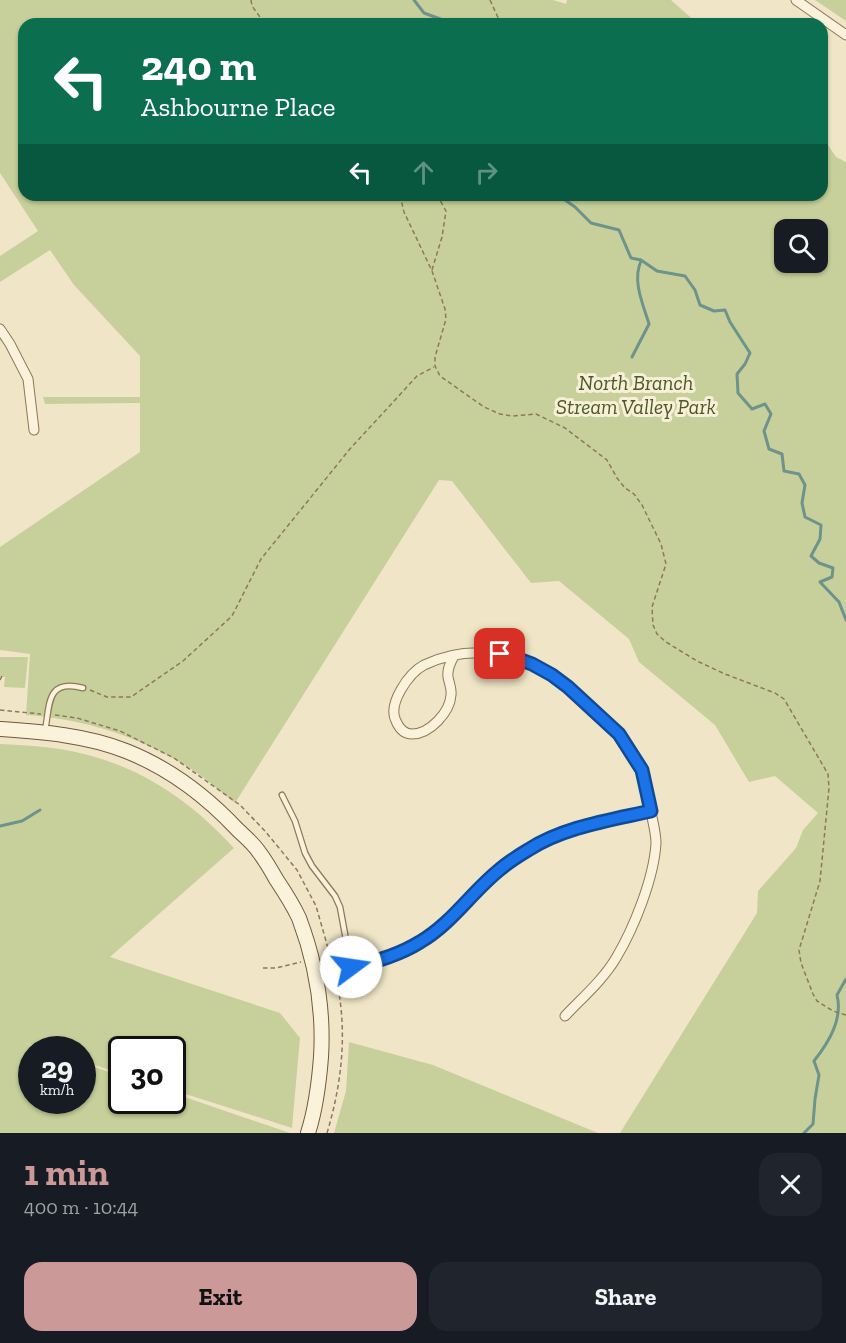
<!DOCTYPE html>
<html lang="en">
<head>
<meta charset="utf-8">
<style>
	body { margin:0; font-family:"Zilla Slab",serif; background:#20242c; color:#f1f3f6; height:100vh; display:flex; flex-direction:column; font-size:22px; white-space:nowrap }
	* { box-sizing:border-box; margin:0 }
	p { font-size:20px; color:#9ea1a6 }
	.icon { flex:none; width:33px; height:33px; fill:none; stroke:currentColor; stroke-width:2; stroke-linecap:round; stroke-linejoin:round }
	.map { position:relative; height:1133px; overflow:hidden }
	.sheet { display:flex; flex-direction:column; background:#171b24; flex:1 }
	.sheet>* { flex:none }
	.top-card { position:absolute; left:18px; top:18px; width:810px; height:183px; border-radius:18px; box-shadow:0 2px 4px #0004; background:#0b6e4f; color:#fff; overflow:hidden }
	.controls { position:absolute; left:774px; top:219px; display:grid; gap:12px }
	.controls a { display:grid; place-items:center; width:54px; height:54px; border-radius:12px; background:#171b24; box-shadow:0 2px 4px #0004; font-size:30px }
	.speed { position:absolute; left:18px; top:1036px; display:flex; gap:12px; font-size:30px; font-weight:700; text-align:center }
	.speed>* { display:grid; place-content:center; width:78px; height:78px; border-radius:50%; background:#171b24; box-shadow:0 2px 4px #0004; line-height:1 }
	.speed small { font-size:15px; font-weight:400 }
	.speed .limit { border:3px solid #111; border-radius:9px; background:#fff; color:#111 }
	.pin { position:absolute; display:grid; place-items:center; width:51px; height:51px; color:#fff; margin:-26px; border-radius:12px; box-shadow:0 3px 9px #0006 }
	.me { position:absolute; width:66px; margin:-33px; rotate:76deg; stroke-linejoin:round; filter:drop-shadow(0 0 4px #0008) }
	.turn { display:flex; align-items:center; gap:21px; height:126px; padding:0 24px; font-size:27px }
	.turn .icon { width:78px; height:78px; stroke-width:2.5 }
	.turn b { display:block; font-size:42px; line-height:51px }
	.lanes { display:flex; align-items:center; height:57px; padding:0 24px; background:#0003; justify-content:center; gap:30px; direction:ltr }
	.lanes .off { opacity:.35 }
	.round { display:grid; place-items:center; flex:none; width:63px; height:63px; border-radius:18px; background:#20242c }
	.summary { display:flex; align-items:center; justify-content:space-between; height:102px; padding:0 24px }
	h1 { font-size:36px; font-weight:700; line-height:45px; color:#c99 }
	.cta { display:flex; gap:12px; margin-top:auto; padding:12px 24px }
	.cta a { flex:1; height:69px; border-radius:18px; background:#c99; color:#111; font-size:24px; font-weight:700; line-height:69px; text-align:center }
	.cta a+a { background:#20242c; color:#f1f3f6 }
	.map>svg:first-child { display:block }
</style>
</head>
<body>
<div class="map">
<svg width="846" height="1133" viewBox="0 0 846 1133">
	<rect width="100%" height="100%" fill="#f0e6c7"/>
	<g fill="#c7d09a" fill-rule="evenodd">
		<path d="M0 0H553L566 4 567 0H671L698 24H24V195H822V136L836 157 846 162V1133H620L757 913 758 891 796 848 803 830 818 813 775 776 749 782 715 725 639 662 629 639 559 581 531 583 452 481 439 480 235 803C221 792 207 779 191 769 141 737 85 719 26 715L30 654 0 650V547L140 452V403L45 404 43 397H140V356L74 285 50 250 0 282V256L38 231 0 173ZM784 230H818V262H784Z"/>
		<path d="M815 0H846V21Z"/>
		<path d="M0 657H28L25 688 4 687 5 677H0Z"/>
		<path d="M0 744C20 745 40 746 60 749 132 761 185 795 234 848L110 957 280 1013 300 1038 292 1128 173 1090 172 1050H122L121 1074 83 1061 82 1050H47L22 1042 43 1050H32V1101H82L83 1063 121 1076 122 1101H172L173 1093 290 1133H0Z"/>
		<path d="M349 1042 433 1065 598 1133H334L346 1091Z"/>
	</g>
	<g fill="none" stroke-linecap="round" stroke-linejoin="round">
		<g stroke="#6e938c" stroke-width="3">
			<path d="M414 0 424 13 454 24"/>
			<path d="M558 195 575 207 591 223 619 230 631 258 641 260 657 271 685 276 695 290 700 305 714 311 725 310 730 322 750 353 745 364 737 374 738 393 752 409 765 404 771 414 764 431 769 449 782 454 784 471 799 474 805 485 802 503 805 517 821 525 820 539 811 556 819 563 833 568 832 577 820 582 839 602 846 620"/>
			<path d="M632 357 649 324C643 304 632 281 641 261"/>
			<path d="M0 826 22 821 40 810"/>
			<path d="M804 1133 813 1124 815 1099 819 1075 814 1061C829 1042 843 1019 837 995L846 979"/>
		</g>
		<defs>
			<g id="lane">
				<path d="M45 731C50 705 46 678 83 688"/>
				<path d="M282 795 295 821 305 853 312 866 335 896 340 907 351 967"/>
			</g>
			<g id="street">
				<path d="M796 0 846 35"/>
				<path d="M0 329 10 344 28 379 34 430"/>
				<path d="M454 656C450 663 447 669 448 677 449 683 452 689 451 695 450 712 430 734 412 734 404 734 399 728 396 721 387 704 409 673 424 665 465 645 517 650 554 676 566 685 577 696 588 706 606 722 621 735 634 756 637 761 641 766 643 772 646 783 648 796 650 807 652 819 656 832 656 843 654 878 634 928 616 958 603 980 582 998 565 1016"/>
				<path d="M316 973C362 965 402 958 440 928 472 902 495 867 533 847 569 827 611 820 651 811"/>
			</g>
			<path id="secondary" d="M0 729C42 732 86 735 126 751 169 768 205 795 237 829 244 836 253 843 259 852 265 860 271 870 276 879 284 891 293 905 299 918 316 963 324 1009 321 1057 319 1083 316 1108 308 1133"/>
		</defs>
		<use href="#lane" stroke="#8d785b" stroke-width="7"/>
		<use href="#street" stroke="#8d785b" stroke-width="11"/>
		<use href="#secondary" stroke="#6f593e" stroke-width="16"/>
		<g stroke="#8d785b" stroke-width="1.5" stroke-dasharray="4.5 3" stroke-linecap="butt">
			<path d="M251 0 252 6 265 24"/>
			<path d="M490 0 501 24"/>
			<path d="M400 195 404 212 432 271 445 309 446 319 435 357V366L440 376 484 407 500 414 512 416 536 414 565 428 607 460 617 478 625 488 634 494 642 505 661 544 666 564 652 607 653 625 657 634 666 642 697 661 725 674 775 693 784 699 828 774 829 788 820 881 799 950 801 963 813 994 817 1001 833 1011 846 1015"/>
			<path d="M432 270 442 237 446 211 437 195"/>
			<path d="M0 680 2 676"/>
			<path d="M90 690 107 697H131L183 661 232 616 261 559 349 450 417 376 434 367"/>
			<path d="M0 710 41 714"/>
			<path d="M55 715 77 718 120 731 174 758 240 805 265 831 297 870 316 906 332 962"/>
			<path d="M263 968H276L301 962"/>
			<path d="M327 1133C342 1083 348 1030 336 978"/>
		</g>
		<use href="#lane" stroke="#faf2db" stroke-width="4.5"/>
		<use href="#street" stroke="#faf2db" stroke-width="9"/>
		<use href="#secondary" stroke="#faf2db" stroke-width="14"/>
	</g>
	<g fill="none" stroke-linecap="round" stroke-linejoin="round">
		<defs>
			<path id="route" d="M351 967C376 962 399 955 420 942 451 924 471 893 498 871 507 863 518 856 528 850 563 827 611 820 651 811L642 770 619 734 568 687 552 675 532 664 513 657 500 654"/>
		</defs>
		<use href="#route" stroke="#114b97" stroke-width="15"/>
		<use href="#route" stroke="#1a73e8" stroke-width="10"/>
	</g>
	<g text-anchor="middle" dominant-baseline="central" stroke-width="6" stroke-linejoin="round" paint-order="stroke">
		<g font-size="21" font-style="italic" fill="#4b5a25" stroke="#f7efd7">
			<text x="636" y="382">North Branch<tspan x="636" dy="24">Stream Valley Park</tspan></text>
		</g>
	</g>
</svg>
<div class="controls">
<a><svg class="icon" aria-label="search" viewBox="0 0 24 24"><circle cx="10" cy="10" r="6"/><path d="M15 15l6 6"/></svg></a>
</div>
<div class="speed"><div>29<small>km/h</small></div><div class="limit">30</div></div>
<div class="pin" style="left:500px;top:654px;background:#d93025"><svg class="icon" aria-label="arrive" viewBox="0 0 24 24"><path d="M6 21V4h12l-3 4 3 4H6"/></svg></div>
<svg class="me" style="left:351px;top:967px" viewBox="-20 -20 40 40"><circle r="19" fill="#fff"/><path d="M0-13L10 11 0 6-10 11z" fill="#1a73e8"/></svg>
<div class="top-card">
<div class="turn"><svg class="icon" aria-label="left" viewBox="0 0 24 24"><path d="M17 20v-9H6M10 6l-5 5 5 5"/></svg><div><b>240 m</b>Ashbourne Place</div></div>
<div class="lanes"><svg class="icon" aria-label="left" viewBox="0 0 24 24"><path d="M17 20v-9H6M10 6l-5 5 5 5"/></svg><svg class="icon off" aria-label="ahead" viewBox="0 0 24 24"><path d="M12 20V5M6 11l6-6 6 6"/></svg><svg class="icon off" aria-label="right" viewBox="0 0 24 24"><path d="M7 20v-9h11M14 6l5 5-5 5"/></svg></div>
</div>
</div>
<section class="sheet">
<div class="summary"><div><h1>1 min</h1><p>400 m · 10:44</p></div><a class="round"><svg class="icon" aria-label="close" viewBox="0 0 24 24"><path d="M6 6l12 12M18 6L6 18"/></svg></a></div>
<div class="cta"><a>Exit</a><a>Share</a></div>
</section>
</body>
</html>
